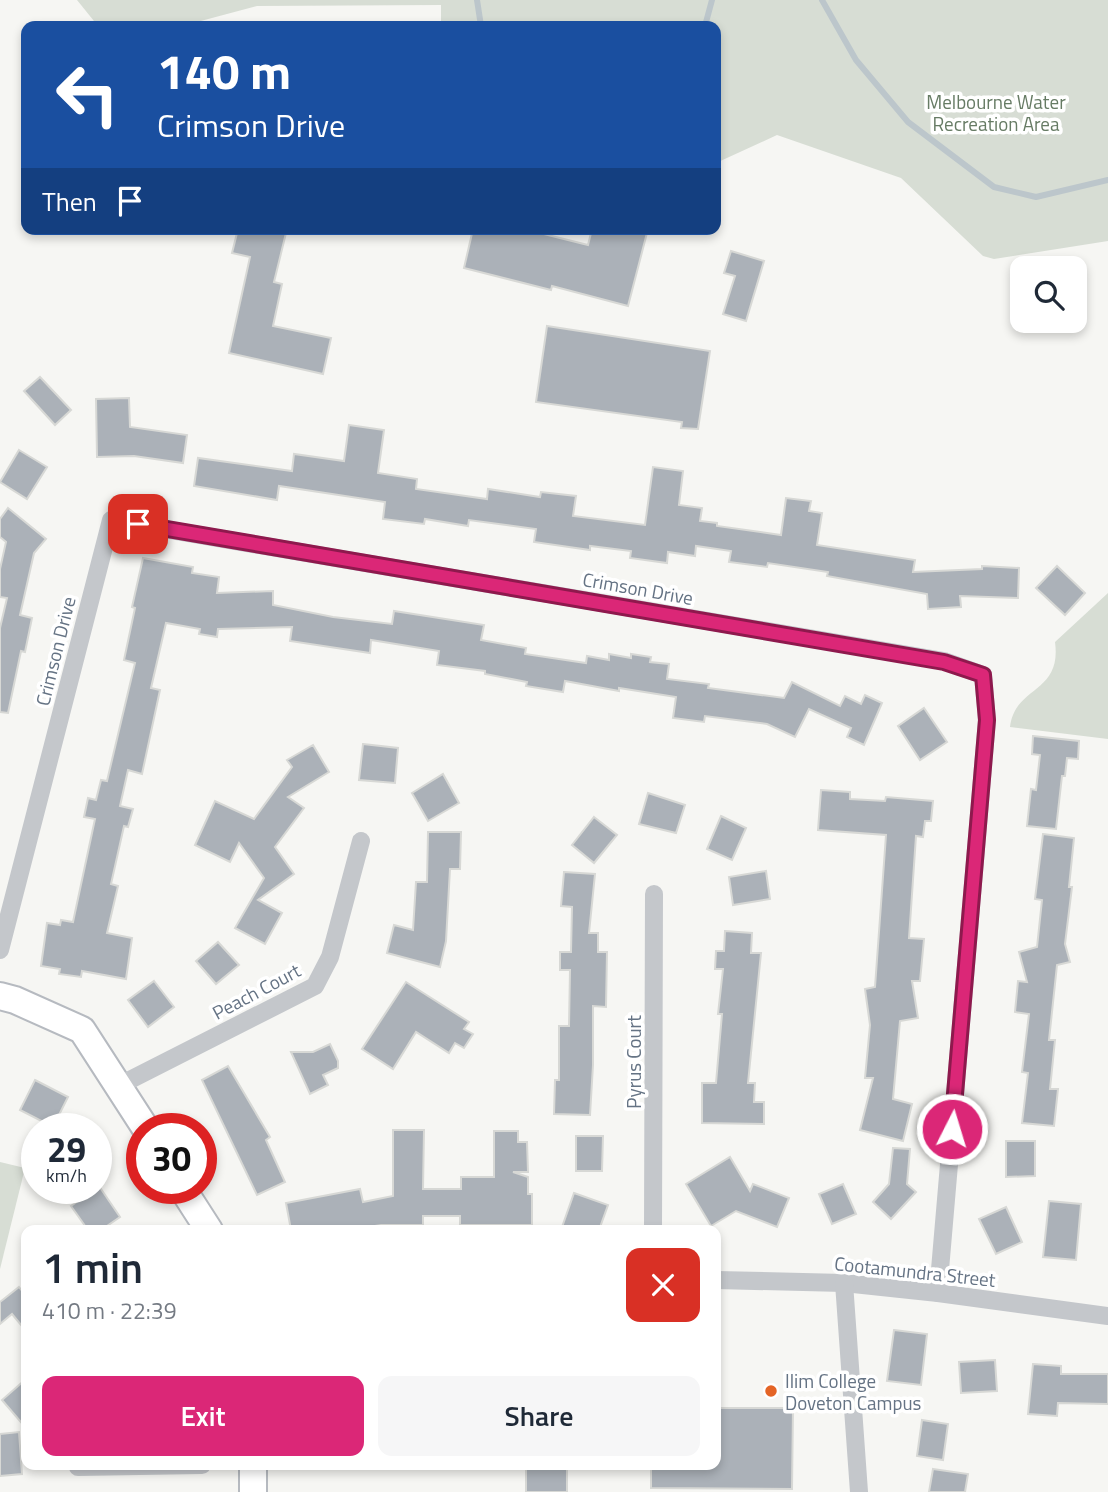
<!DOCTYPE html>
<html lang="en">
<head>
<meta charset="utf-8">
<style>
	body { margin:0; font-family:"Titillium Web",sans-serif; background:#f6f6f7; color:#1f2937; height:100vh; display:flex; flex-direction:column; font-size:26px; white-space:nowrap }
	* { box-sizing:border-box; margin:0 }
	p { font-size:23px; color:#747a83 }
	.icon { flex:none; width:38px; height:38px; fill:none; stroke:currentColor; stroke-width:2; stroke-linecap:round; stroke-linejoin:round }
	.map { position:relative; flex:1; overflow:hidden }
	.panel { position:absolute; left:21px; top:1225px; width:700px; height:245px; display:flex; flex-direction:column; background:#fff; border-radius:14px; box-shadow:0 4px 10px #0003 }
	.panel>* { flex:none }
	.hud { position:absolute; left:21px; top:21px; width:700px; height:214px; border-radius:14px; box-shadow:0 4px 10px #0003; background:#1a4fa0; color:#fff; overflow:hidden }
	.buttons { position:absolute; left:1010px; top:256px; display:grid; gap:14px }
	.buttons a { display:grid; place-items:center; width:77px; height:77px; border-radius:14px; background:#fff; box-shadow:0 4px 10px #0003; font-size:35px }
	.speed { position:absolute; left:21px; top:1113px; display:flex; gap:14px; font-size:35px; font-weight:700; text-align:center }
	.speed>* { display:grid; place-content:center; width:91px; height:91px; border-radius:50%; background:#fff; box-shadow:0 4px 10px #0003; line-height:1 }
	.speed small { font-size:18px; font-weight:400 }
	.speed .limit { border:10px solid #d22; background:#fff; color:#111 }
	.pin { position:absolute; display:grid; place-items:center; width:60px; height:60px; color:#fff; margin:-30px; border-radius:14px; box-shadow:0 4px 10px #0006 }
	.me { position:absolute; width:77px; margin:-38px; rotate:5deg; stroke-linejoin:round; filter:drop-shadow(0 0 5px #0008) }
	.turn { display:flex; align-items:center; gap:24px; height:147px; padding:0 21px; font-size:32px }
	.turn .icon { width:91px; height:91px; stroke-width:2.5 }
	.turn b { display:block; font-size:49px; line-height:60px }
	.then { display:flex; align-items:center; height:66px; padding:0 21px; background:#0003; gap:14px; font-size:26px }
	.round { display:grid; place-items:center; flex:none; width:74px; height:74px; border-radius:14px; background:#f6f6f7 }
	.head { display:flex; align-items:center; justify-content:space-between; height:119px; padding:0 21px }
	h1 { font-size:42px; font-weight:600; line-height:52px }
	.primary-button { display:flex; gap:14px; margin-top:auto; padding:14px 21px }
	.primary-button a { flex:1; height:80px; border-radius:14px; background:#db2777; color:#fff; font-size:28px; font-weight:600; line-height:80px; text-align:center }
	.primary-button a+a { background:#f6f6f7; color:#1f2937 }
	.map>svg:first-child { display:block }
</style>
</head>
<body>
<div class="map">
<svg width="1108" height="1492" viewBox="0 0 1108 1492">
	<rect width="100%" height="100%" fill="#f6f6f3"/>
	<g fill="#d7ddd4">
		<path d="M77 0H1108V241L994 259 983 256 901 178 777 135 716 163V26H441V5L257 6 182 26H98Z"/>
		<path d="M1108 593V739L1010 727C1015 685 1062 694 1055 642Z"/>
		<path d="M0 1162 25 1168 0 1269Z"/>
	</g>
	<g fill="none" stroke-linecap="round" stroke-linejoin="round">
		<g stroke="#bcc6cb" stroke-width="6">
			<path d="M477 0 481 26"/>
			<path d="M822 0 856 60 908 122 994 187 1036 197 1108 180"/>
			<path d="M705 26 712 0"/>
		</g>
	</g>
	<g fill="#abb1b8" stroke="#d7d8d5" stroke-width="2">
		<path d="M238 229H269L286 233 274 282 282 284 273 326 331 338 323 374 229 353 250 257 232 253Z"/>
		<path d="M473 229H524L588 245 592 229H648L628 306 552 286 551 290 464 268Z"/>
		<path d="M731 251 764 261 746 321 723 314 735 276 724 273Z"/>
		<path d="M547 326 710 351 698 429 681 428 682 422 536 402Z"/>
		<path d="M40 377 71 410 55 425 24 391Z"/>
		<path d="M129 398 130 427 187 435 183 463 134 456 97 457 96 399Z"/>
		<path d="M349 425 384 430 378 473 417 479 416 489 487 499 488 489 540 497 541 492 576 496 573 516 645 525 653 467 683 471 679 505 702 508 700 521 717 523V526L781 535 786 498 811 501 809 511 822 513 817 545 915 560 913 572 982 569V566L1019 568 1018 598 960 596 961 607 928 609 927 594 827 576 828 572 768 563 767 567 729 562 731 551 696 546 695 556 668 552 667 563 630 558 631 551 590 546V550L534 542 536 529 469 520 468 526 425 519 424 524 383 519 385 502 279 486 277 500 194 486 198 458 292 471 294 454 344 461Z"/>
		<path d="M19 450 47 467 27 499 0 482Z"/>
		<path d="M8 508 46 539 34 553 20 615 32 618 25 652 21 651 8 713 0 712V628L7 598 0 597V569L6 542 0 537V519Z"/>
		<path d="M143 558 193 567 192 573 219 577 217 593 273 591V605L333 617 392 624 394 611 484 625 481 640 526 648 525 654 586 663 587 656 609 660V654L631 658V654L651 657 650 662 669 664 667 679 709 684 708 688 784 698 792 682 840 706 845 696 861 704 865 695 882 703 864 745 847 737 851 728 809 709 795 737 767 724 705 716 704 722 673 718 676 697 619 688V691L565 681 563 692 526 686 527 682 485 674V671L437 665 439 651 371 640 370 653 290 641 292 627 218 629 217 637 199 634 200 629 166 623 151 688 160 690 142 774 128 770 120 806 133 809 128 827 124 826 111 884 118 886 107 933 132 938 126 979 82 971 81 977 59 974 60 969 41 966 47 923 60 925 61 920 73 922 95 819 84 817 88 798 96 800 101 780 107 781 135 663 124 660 135 608 132 607Z"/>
		<path d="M1057 566 1085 593 1065 615 1036 588Z"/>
		<path d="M924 708 947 742 920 760 898 726Z"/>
		<path d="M1033 736 1079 741 1078 759 1067 758 1065 776H1062L1056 829 1027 826 1031 789 1036 790 1040 755 1032 754Z"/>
		<path d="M363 744 398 748 395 783 359 780Z"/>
		<path d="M313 745 329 772 288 797 304 808 275 847 294 874 258 900 282 913 265 944 235 928 264 878 239 843 230 862 195 845 215 801 254 819 292 767 287 760Z"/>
		<path d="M443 774 459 803 428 821 412 793Z"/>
		<path d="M821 790 850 792V799L885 801 886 797 933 801 931 821H925L923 837 916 836 909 938 924 939 920 981H912L918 1018 900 1021 893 1099 912 1104 903 1141 860 1130 873 1078H865L870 1025 865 989 875 987 886 835 818 830Z"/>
		<path d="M648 793 685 805 676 833 639 824Z"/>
		<path d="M721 816 746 828 732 860 707 849Z"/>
		<path d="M594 817 617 835 594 863 572 845Z"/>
		<path d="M428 832H461L460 869H450L446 941 440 967 387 953 394 925 413 930 416 882H427Z"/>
		<path d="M1043 834 1074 838 1069 887H1072L1065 944 1070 962 1057 965 1049 1040H1055L1050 1089H1058L1054 1126 1022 1123 1028 1073 1022 1072 1029 1014 1015 1012 1018 981 1027 982 1019 952 1037 947 1042 900 1035 899Z"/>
		<path d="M766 871 770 899 733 905 729 877Z"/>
		<path d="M564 872 595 874 589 933H598V952H607L606 1007 593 1006V1065L590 1115 554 1114 555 1080H559V1026H569L570 970H560V952H571L572 907 561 906Z"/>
		<path d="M725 931 752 933 751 953H761L748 1083H755L754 1102H764V1124L702 1123V1083H716L722 1014H718L723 969H715L716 951H724Z"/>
		<path d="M218 942 239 965 216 984 196 961Z"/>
		<path d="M154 981 174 1007 148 1027 128 1000Z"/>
		<path d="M406 982 469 1022 464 1029 473 1034 464 1048 455 1043 449 1053 416 1032 393 1069 362 1049Z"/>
		<path d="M330 1044 338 1061V1068L323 1075 328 1085 310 1094 291 1052H313Z"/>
		<path d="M228 1066 270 1137 266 1140 285 1182 257 1195 202 1080Z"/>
		<path d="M35 1080 68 1097 53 1127 20 1110Z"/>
		<path d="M393 1130H424L423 1189H461V1177H494V1131H518V1142H527L528 1172H513L528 1177V1194H532V1225H460V1216H423V1225H381L350 1230H291L286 1203 360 1189 363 1202 393 1196Z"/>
		<path d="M576 1136H603L602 1171H576Z"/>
		<path d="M1006 1141H1035V1176L1006 1177Z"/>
		<path d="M893 1148 910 1149 907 1184 916 1192 891 1219 873 1202 889 1184Z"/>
		<path d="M730 1157 750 1191 753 1184 789 1198 777 1227 736 1211 711 1226 686 1184Z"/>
		<path d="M843 1184 856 1214 832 1224 819 1194Z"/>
		<path d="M99 1186 120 1217 101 1230H88L71 1206Z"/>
		<path d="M574 1193 608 1205 599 1230H561Z"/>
		<path d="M1049 1201 1081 1204 1076 1260 1043 1257Z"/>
		<path d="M1006 1207 1022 1242 996 1254 979 1219Z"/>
		<path d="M19 1287 26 1296V1331L12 1314 0 1324V1302Z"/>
		<path d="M894 1330 927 1334 921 1385 887 1381Z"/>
		<path d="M995 1360 997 1391 961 1393 959 1362Z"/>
		<path d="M1033 1364 1061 1366V1374H1108V1404L1058 1403 1057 1416 1028 1414Z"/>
		<path d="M26 1379V1428L2 1400Z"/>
		<path d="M716 1408H793L792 1489 651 1488V1465H716Z"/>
		<path d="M922 1420 948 1424 943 1460 917 1456Z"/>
		<path d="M19 1432 22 1474 0 1476V1434Z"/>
		<rect x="526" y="1465" width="41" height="27"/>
		<path d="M933 1469 968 1474 965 1492H929Z"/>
	</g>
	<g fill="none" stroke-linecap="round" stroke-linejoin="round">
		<defs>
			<g id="secondary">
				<path d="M0 996 15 1000 82 1030 146 1129"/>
				<path d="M182 1188 209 1230"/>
				<path d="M253 1465V1492"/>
			</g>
		</defs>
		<use href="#secondary" stroke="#b6bac0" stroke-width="30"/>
		<g stroke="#c4c7cb" stroke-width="18">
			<path d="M0 950 111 520 944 661 983 675 987 720 938 1293"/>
			<path d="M120 1085 315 986 330 957 361 841"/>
			<path d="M653 1230 654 894"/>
			<path d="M716 1280 844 1283 938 1293 1108 1316"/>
			<path d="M844 1283 859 1492"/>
			<path d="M78 1467 202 1465"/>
		</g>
		<use href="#secondary" stroke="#fff" stroke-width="26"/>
	</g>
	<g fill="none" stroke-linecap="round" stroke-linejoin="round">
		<defs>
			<path id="route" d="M138 524 944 662 983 675 987 720 952 1129"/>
		</defs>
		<use href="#route" stroke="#8e194d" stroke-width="18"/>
		<use href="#route" stroke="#db2777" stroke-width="12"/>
	</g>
	<circle fill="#e46425" stroke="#fff" stroke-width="2.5" cx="771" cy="1391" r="7"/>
	<g text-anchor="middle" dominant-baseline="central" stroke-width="7" stroke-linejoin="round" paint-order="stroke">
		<g font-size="19" fill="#667b64" stroke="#fff">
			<text x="996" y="101">Melbourne Water<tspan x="996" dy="22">Recreation Area</tspan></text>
		</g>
		<g font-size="19" fill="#657384" stroke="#fff">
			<text transform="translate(638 588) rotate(10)">Crimson Drive</text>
			<text transform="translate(55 651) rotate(-76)">Crimson Drive</text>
			<text transform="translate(256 991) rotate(-28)">Peach Court</text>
			<text transform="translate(633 1062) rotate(-90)">Pyrus Court</text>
			<text transform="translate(915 1271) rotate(6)">Cootamundra Street</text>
		</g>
		<g font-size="19" fill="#657384" stroke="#fff" text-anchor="start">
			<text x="785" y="1380">Ilim College<tspan x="785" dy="22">Doveton Campus</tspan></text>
		</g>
	</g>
</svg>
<div class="buttons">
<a><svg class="icon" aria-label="search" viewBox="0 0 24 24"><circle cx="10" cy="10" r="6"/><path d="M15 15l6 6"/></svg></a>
</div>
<div class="speed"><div>29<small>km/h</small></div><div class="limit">30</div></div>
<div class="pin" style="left:138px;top:524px;background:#d93025"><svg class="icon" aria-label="arrive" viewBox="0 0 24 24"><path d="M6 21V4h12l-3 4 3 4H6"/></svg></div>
<svg class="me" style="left:952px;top:1129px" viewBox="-20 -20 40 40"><circle r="17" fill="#db2777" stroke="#fff" stroke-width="3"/><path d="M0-11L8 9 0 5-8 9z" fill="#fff"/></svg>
<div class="hud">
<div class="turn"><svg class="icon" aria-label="left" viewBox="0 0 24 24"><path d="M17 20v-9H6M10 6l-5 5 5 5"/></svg><div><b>140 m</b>Crimson Drive</div></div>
<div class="then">Then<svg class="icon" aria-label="arrive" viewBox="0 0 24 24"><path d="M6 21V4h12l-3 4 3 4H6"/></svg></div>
</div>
<section class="panel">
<div class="head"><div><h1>1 min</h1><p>410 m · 22:39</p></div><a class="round" style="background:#d93025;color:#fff"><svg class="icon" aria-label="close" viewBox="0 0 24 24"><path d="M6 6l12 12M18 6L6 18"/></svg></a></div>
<div class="primary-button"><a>Exit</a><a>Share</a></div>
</section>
</div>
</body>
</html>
